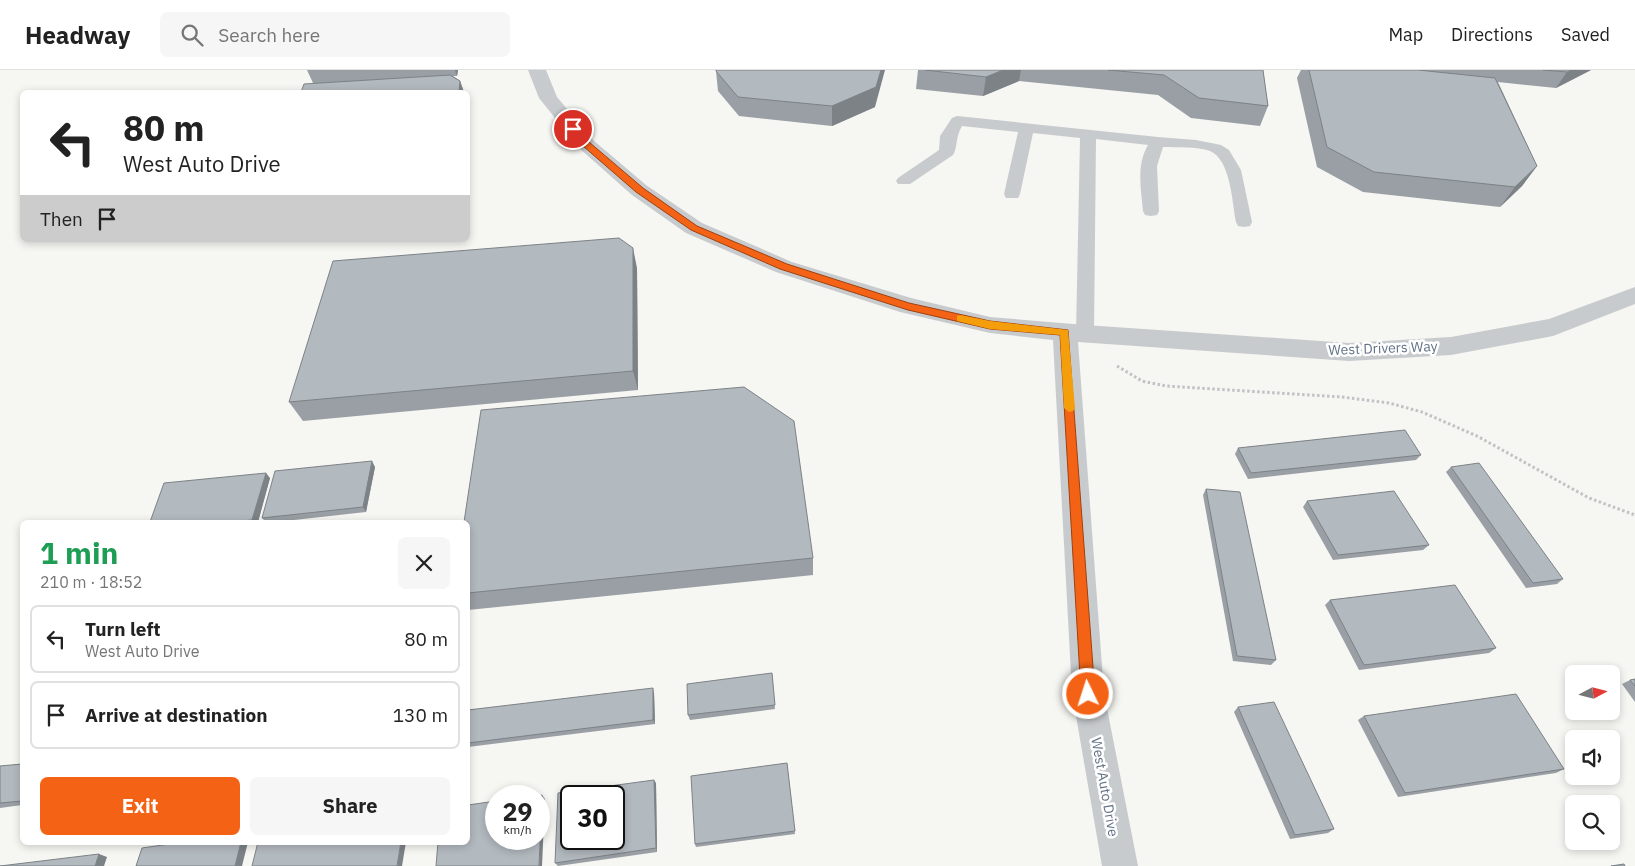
<!DOCTYPE html>
<html lang="en">
<head>
<meta charset="utf-8">
<style>
	body { margin:0; font-family:"IBM Plex Sans",sans-serif; background:#f6f6f6; color:#222; height:100vh; display:flex; flex-direction:column; font-size:19px; white-space:nowrap }
	* { box-sizing:border-box; margin:0 }
	p { font-size:16px; color:#767676 }
	.icon { flex:none; width:28px; height:28px; fill:none; stroke:currentColor; stroke-width:2; stroke-linecap:round; stroke-linejoin:round }
	.map { position:relative; flex:1; overflow:hidden }
	.sheet { position:absolute; left:20px; top:450px; width:450px; height:325px; display:flex; flex-direction:column; background:#fff; border-radius:8px; box-shadow:0 2px 8px #0003 }
	.sheet>* { flex:none }
	.guide { position:absolute; left:20px; top:20px; width:450px; height:152px; border-radius:8px; box-shadow:0 2px 8px #0003; background:#fff; color:#222; overflow:hidden }
	.needle { width:32px; rotate:83deg }
	.controls { position:absolute; left:1565px; top:595px; display:grid; gap:10px }
	.controls a { display:grid; place-items:center; width:55px; height:55px; border-radius:8px; background:#fff; box-shadow:0 2px 8px #0003; font-size:25px }
	.speed { position:absolute; left:485px; top:715px; display:flex; gap:10px; font-size:25px; font-weight:700; text-align:center }
	.speed>* { display:grid; place-content:center; width:65px; height:65px; border-radius:50%; background:#fff; box-shadow:0 2px 8px #0003; line-height:1 }
	.speed small { font-size:12px; font-weight:400 }
	.speed .limit { border:2px solid #111; border-radius:8px; background:#fff; color:#111 }
	.pin { position:absolute; display:grid; place-items:center; width:42px; height:42px; color:#fff; margin:-21px; border:2px solid #fff; border-radius:50%; box-shadow:0 1px 5px #0007 }
	.me { position:absolute; width:55px; margin:-28px; rotate:356deg; stroke-linejoin:round; filter:drop-shadow(0 0 4px #0008) }
	.turn { display:flex; align-items:center; gap:18px; height:105px; padding:0 20px; font-size:22px }
	.turn .icon { width:65px; height:65px; stroke-width:2.5 }
	.turn b { display:block; font-size:35px; line-height:42px }
	.then { display:flex; align-items:center; height:48px; padding:0 20px; background:#0003; gap:10px; font-size:19px }
	.round { display:grid; place-items:center; flex:none; width:52px; height:52px; border-radius:8px; background:#f6f6f6 }
	.summary { display:flex; align-items:center; justify-content:space-between; height:85px; padding:0 20px }
	h1 { font-size:30px; font-weight:800; line-height:38px; color:#1e9e55 }
	.action { display:flex; gap:10px; margin-top:auto; padding:10px 20px }
	.action a { flex:1; height:58px; border-radius:8px; background:#f46315; color:#fff; font-size:20px; font-weight:800; line-height:58px; text-align:center }
	.action a+a { background:#f6f6f6; color:#222 }
	ul { padding:0; list-style:none }
	li { display:flex; align-items:center; gap:15px; height:68px; margin:0 10px 8px; padding:0 10px; border:2px solid #e0e0e0; border-radius:8px }
	li div { flex:1 }
	li b { display:block; font-size:19px }
	li em { font-style:normal }
	header { display:flex; align-items:center; gap:30px; box-sizing:border-box; height:70px; padding:0 25px; background:#fff; border-bottom:1px solid #e0e0e0 }
	header strong { font-size:24px }
	nav { display:flex; gap:28px; margin-inline-start:auto; font-size:18px }
	.search { width:350px; height:45px; background:#f6f6f6; display:flex; align-items:center; gap:12px; box-sizing:border-box; padding:0 18px; border-radius:8px; color:#767676; font-size:19px }
	.map>svg:first-child { display:block }
</style>
</head>
<body>
<header>
<strong>Headway</strong>
<div class="search"><svg class="icon" aria-label="search" viewBox="0 0 24 24"><circle cx="10" cy="10" r="6"/><path d="M15 15l6 6"/></svg>Search here</div>
<nav><a>Map</a><a>Directions</a><a>Saved</a></nav>
</header>
<div class="map">
<svg width="1635" height="796" viewBox="0 0 1635 796">
	<rect width="100%" height="100%" fill="#f6f6f2"/>
	<g fill="none" stroke-linecap="round" stroke-linejoin="round">
		<path stroke="#c0c2c4" stroke-width="3" stroke-dasharray="2.5 2.5" stroke-linecap="butt" d="M1117 296 1142 311 1166 316 1342 327 1389 333 1422 342 1477 366 1589 428 1635 445"/>
		<path fill="#c8cbce" fill-rule="evenodd" d="M957 46 1158 67 1196 70 1221 75 1229 80 1241 100 1252 152 1250 156 1244 157 1238 156 1236 152C1232 132 1231 90 1210 81 1196 76 1177 78 1163 77L1157 96 1159 141 1157 145 1151 146 1145 145 1143 141C1141 119 1136 95 1148 75L1096 69 1094 264 1092 269 1085 271 1078 269 1076 264 1080 68 1033 63 1020 124 1018 128H1006L1004 124 1018 62 962 56C955 68 958 77 953 85L910 114H898L896 111 898 108 939 80 940 66 952 48Z"/>
		<path fill="#c8cbce" fill-rule="evenodd" d="M528 0H546L557 27 593 70 646 115 702 153 792 192 911 228 990 247 1085 255 1349 273 1451 267 1549 249 1635 217V234L1553 266 1451 285 1349 291 1078 272 1104 623 1138 796H1102L1072 623 1053 270 990 263 900 242 776 202 686 163 632 125 579 78 539 28Z"/>
	</g>
	<g fill="#999fa4">
		<path d="M307 0H458L457 6H453L460 11 464 22H301L313 13Z"/>
		<path d="M918 0H1263L1268 36 1260 56 1191 48 1158 25 1019 11 983 26 916 19Z"/>
		<path d="M1301 0H1591L1556 18 1498 12 1537 96 1522 116 1500 137 1363 122 1317 97 1297 8Z"/>
		<path d="M716 1 875 37 832 56 739 46 718 21Z"/>
		<path d="M637 198 638 320 303 351 289 332Z"/>
		<path d="M1238 378 1421 385 1416 390 1248 409 1235 384Z"/>
		<path d="M375 397 366 442 276 452H266L262 448Z"/>
		<path d="M1451 397 1563 509 1557 514 1526 518 1446 402Z"/>
		<path d="M270 408 258 452H150Z"/>
		<path d="M1206 419 1276 590 1271 595 1233 591 1203 425Z"/>
		<path d="M1307 431 1429 475 1423 480 1333 490 1303 437Z"/>
		<path d="M468 452 813 488V505L468 540Z"/>
		<path d="M1330 530 1496 578 1489 583 1359 600 1325 535Z"/>
		<path d="M772 603 775 639 690 650 688 645Z"/>
		<path d="M1635 609V632L1622 614 1630 610Z"/>
		<path d="M654 623 655 654 468 677V640Z"/>
		<path d="M1238 637 1334 759 1328 763 1290 769 1234 642Z"/>
		<path d="M1364 646 1564 699 1556 703 1398 727 1358 650Z"/>
		<path d="M787 693 795 764 696 777 695 774Z"/>
		<path d="M22 694V735L0 738V696Z"/>
		<path d="M656 713 657 782 558 796 555 793Z"/>
	</g>
	<g fill="#7d8286">
		<path d="M455 0H458L457 6Z"/>
		<path d="M881 0H885L875 37 832 56V36Z"/>
		<path d="M1003 0H1021L1019 11 983 26 986 7Z"/>
		<path d="M1572 0H1591L1556 18 1567 2Z"/>
		<path d="M460 11 464 22H459Z"/>
		<path d="M1537 96 1522 116 1500 137 1515 117Z"/>
		<path d="M633 178 637 198 638 320 633 301Z"/>
		<path d="M372 391 375 397 366 442 363 437Z"/>
		<path d="M266 403 270 408 258 452H254L252 450Z"/>
		<path d="M653 618 654 623 655 654 653 650Z"/>
		<path d="M654 710 656 713 657 782 656 778Z"/>
		<path d="M542 725 545 729 542 796H539Z"/>
		<path d="M241 772H248L242 796H235Z"/>
		<path d="M401 772H406L402 796H397Z"/>
		<path d="M99 784 107 787 104 796H95Z"/>
	</g>
	<g fill="#b2b9bf" stroke="#7d8286" fill-rule="evenodd">
		<path d="M716 0H881L876 17 832 36 738 27 716 1Z"/>
		<path d="M925 0H1003L986 7Z"/>
		<path d="M1108 0H1263L1268 36 1199 28 1164 5Z"/>
		<path d="M1309 0H1418L1495 8 1537 96 1515 117 1374 102 1327 77Z"/>
		<path d="M1543 0H1572L1567 2Z"/>
		<path d="M450 5 460 11 459 22H301L304 14Z"/>
		<path d="M619 168 633 178V301L289 332 333 191Z"/>
		<path d="M744 317 794 351 813 488 468 523V452H464L481 340Z"/>
		<path d="M1405 360 1421 385 1251 403 1238 378Z"/>
		<path d="M372 391 363 437 262 448 275 401Z"/>
		<path d="M1479 393 1563 509 1533 513 1451 397Z"/>
		<path d="M266 403 252 450 229 452H150L164 413Z"/>
		<path d="M1206 419 1240 422 1276 590 1237 586Z"/>
		<path d="M1394 421 1429 475 1338 485 1307 431Z"/>
		<path d="M1455 515 1496 578 1364 595 1330 530Z"/>
		<path d="M772 603 775 635 688 645 687 614Z"/>
		<path d="M1635 609V616L1630 610Z"/>
		<path d="M653 618V650L468 673V640Z"/>
		<path d="M1516 624 1564 699 1405 723 1364 646Z"/>
		<path d="M1274 632 1334 759 1295 765 1238 637Z"/>
		<path d="M787 693 795 761 695 774 691 706Z"/>
		<path d="M22 694V731L0 733V696Z"/>
		<path d="M654 710 656 778 555 793 558 723ZM571 726H614V769H571Z"/>
		<path d="M542 725 539 796H436L438 772H468V735L496 731V769H539V726H534Z"/>
		<path d="M183 772H241L235 796H136L142 778Z"/>
		<path d="M258 772H401L397 796H252Z"/>
		<path d="M99 784 95 796H0Z"/>
		<path d="M1624 794 1625 796H1611Z"/>
	</g>
	<path fill="#f46315" stroke="#9f400e" d="M571 57H576L589 72 643 118 697 156 787 194 909 233 990 251 1068 260 1095 624 1093 628 1088 630 1083 628 1081 624 1060 265 990 259 908 240 780 199 691 160 636 122 583 76 569 59Z"/>
	<path fill="#f59e0b" d="M960 245 990 251 1068 260 1075 338 1073 341 1069 342 1064 338 1060 265 990 259 957 251V246Z"/>
	<g text-anchor="middle" dominant-baseline="central" stroke-width="5" stroke-linejoin="round" paint-order="stroke">
		<g font-size="14" fill="#627286" stroke="#fff">
			<text transform="translate(1383 278) rotate(-2)">West Drivers Way</text>
			<text transform="translate(1105 717) rotate(80)">West Auto Drive</text>
		</g>
	</g>
</svg>
<div class="controls">
<a><svg class="needle" viewBox="-14 -14 28 28"><path d="M0-13l5 13h-10z" fill="#e53935"/><path d="M0 13l5-13h-10z" fill="#767676"/></svg></a>
<a><svg class="icon" aria-label="sound" viewBox="0 0 24 24"><path d="M4 9h4l5-4v14l-5-4H4zM17 9q2 3 0 6"/></svg></a>
<a><svg class="icon" aria-label="search" viewBox="0 0 24 24"><circle cx="10" cy="10" r="6"/><path d="M15 15l6 6"/></svg></a>
</div>
<div class="speed"><div>29<small>km/h</small></div><div class="limit">30</div></div>
<div class="pin" style="left:573px;top:59px;background:#d93025"><svg class="icon" aria-label="arrive" viewBox="0 0 24 24"><path d="M6 21V4h12l-3 4 3 4H6"/></svg></div>
<svg class="me" style="left:1088px;top:624px" viewBox="-20 -20 40 40"><circle r="17" fill="#f46315" stroke="#fff" stroke-width="3"/><path d="M0-11L8 9 0 5-8 9z" fill="#fff"/></svg>
<div class="guide">
<div class="turn"><svg class="icon" aria-label="left" viewBox="0 0 24 24"><path d="M17 20v-9H6M10 6l-5 5 5 5"/></svg><div><b>80 m</b>West Auto Drive</div></div>
<div class="then">Then<svg class="icon" aria-label="arrive" viewBox="0 0 24 24"><path d="M6 21V4h12l-3 4 3 4H6"/></svg></div>
</div>
<section class="sheet">
<div class="summary"><div><h1>1 min</h1><p>210 m · 18:52</p></div><a class="round"><svg class="icon" aria-label="close" viewBox="0 0 24 24"><path d="M6 6l12 12M18 6L6 18"/></svg></a></div>
<ul>
<li><svg class="icon" aria-label="left" viewBox="0 0 24 24"><path d="M17 20v-9H6M10 6l-5 5 5 5"/></svg><div><b>Turn left</b><p>West Auto Drive</p></div><em>80 m</em></li>
<li><svg class="icon" aria-label="arrive" viewBox="0 0 24 24"><path d="M6 21V4h12l-3 4 3 4H6"/></svg><div><b>Arrive at destination</b></div><em>130 m</em></li>
</ul>
<div class="action"><a>Exit</a><a>Share</a></div>
</section>
</div>
</body>
</html>
